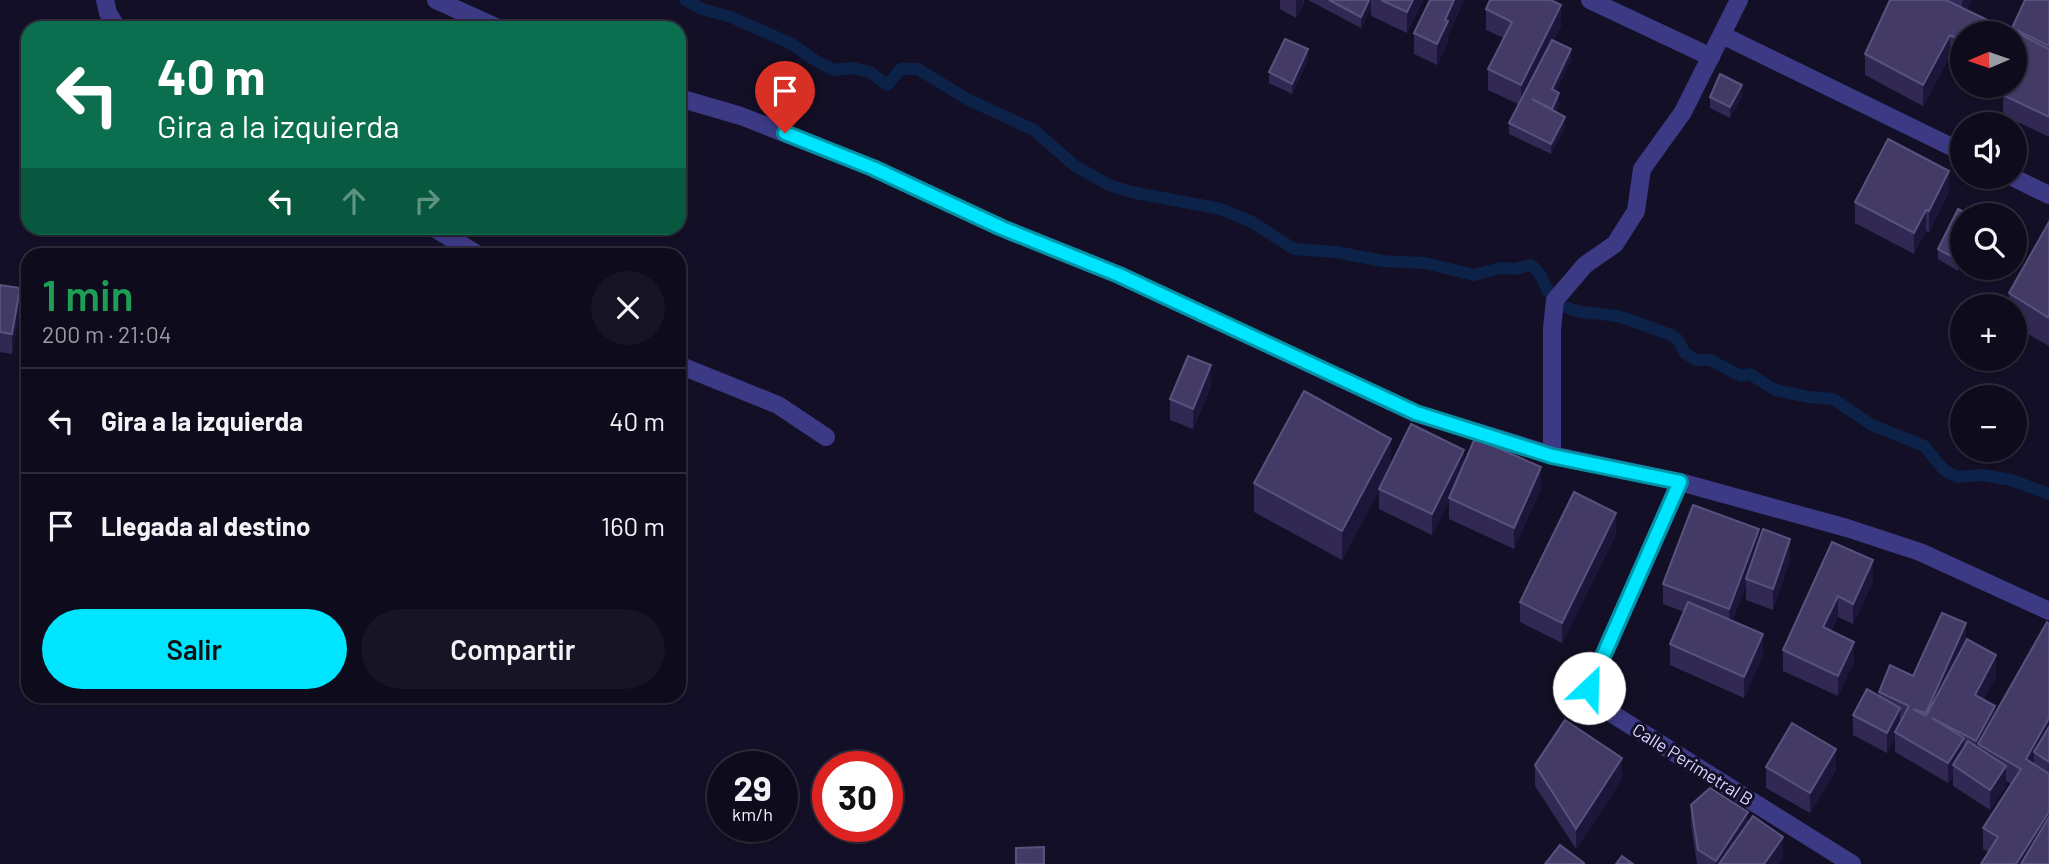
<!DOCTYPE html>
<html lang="es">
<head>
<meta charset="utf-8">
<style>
	body { margin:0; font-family:Barlow,sans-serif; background:#171425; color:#f1f3f6; height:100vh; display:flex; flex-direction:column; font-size:26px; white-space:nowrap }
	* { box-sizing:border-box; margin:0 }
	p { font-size:23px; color:#9b9ba3 }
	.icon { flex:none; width:38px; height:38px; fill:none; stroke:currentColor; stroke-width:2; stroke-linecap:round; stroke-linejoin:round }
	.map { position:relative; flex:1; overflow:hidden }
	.panel { position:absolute; left:21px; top:248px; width:665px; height:455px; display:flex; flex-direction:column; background:#0e0b1c; border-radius:21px; box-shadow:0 2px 5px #0004,0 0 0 2px #2e2b3b }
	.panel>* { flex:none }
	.banner { position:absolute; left:21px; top:21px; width:665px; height:214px; border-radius:21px; box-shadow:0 2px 5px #0004,0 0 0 2px #2e2b3b; background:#0b6e4f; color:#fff; overflow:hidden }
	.needle { width:46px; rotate:268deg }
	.controls { position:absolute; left:1950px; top:21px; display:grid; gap:14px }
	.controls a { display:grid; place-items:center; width:77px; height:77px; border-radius:50%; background:#0e0b1c; box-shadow:0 2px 5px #0004,0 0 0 2px #2e2b3b; font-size:35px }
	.speed { position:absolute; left:707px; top:751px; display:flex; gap:14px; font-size:35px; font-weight:700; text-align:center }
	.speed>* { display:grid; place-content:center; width:91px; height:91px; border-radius:50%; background:#0e0b1c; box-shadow:0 2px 5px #0004,0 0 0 2px #2e2b3b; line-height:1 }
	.speed small { font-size:18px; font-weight:400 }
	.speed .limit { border:10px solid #d22; background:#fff; color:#111 }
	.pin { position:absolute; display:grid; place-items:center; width:60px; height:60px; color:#fff; margin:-72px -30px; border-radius:50% 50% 50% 0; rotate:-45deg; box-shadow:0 0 7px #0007 }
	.pin .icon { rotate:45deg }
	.me { position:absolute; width:77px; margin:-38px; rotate:24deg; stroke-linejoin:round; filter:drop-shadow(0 0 5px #0008) }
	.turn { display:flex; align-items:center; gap:24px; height:147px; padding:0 21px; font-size:32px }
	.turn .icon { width:91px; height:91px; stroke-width:2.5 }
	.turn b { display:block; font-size:49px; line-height:60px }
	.lanes { display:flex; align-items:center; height:66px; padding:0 21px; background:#0003; justify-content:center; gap:35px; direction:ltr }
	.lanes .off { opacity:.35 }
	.round { display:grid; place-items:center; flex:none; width:74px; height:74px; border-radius:37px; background:#171425 }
	.overview { display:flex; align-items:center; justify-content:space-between; height:119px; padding:0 21px }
	h1 { font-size:42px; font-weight:600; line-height:52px; color:#1e9e55 }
	.primary-button { display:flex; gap:14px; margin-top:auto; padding:14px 21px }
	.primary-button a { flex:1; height:80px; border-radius:42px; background:#00e5ff; color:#111; font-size:28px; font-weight:600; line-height:80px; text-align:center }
	.primary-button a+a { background:#171425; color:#f1f3f6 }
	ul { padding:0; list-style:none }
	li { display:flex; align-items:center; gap:21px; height:105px; padding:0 21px; border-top:2px solid #2e2b3b }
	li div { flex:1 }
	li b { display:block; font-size:26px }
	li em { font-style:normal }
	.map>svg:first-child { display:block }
</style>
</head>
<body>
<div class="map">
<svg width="2049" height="864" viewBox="0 0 2049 864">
	<rect width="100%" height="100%" fill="#130f26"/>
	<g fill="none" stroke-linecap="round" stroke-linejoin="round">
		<path stroke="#0c2248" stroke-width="12" d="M685 0 702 9 731 17 792 44 816 61 834 70 853 68 870 72 887 85 901 69H918L967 99 1034 130 1075 166 1109 185 1131 192 1221 209 1252 222 1294 249 1336 252 1383 261 1425 263 1474 275 1501 268 1515 269 1531 265C1546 276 1543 290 1556 301 1575 317 1602 311 1624 318 1640 323 1656 330 1671 335L1678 340 1685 353 1696 360H1710L1741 376 1750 374 1775 390 1809 397 1833 399 1872 425 1924 446 1944 470 1957 477 1982 475 2011 480 2049 494"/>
		<g stroke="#3d3a85" stroke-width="18">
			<path d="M105 0 108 13 117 28"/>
			<path d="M436 0 498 28"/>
			<path d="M1590 0 1711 57"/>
			<path d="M1722 35 1962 152"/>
			<path d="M679 98 741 116 873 168 1002 228 1119 275 1415 413 1552 455 1680 482 1847 528 1920 552 2049 611"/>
			<path d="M2012 177 2049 195"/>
			<path d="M434 228 480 256"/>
			<path d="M679 365 778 405 826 437"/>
			<path d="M1552 455V329L1555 300 1585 265 1615 244 1636 211 1642 169 1683 112 1739 0"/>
			<path d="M1680 482 1589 688 1595 703 1852 864"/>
		</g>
	</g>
	<g fill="#312854">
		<path d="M1280 0H1304V2L1296 18 1280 9Z"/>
		<path d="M1308 0H1371V8L1361 28Z"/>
		<path d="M1371 0H1423L1407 33 1371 16Z"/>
		<path d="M1430 0H1464L1448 35V42L1437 65 1414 54V33Z"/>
		<path d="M1890 0H1972L1967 10 2004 33H1962V61L1950 56 1923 106 1865 75V54Z"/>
		<path d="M2049 0V137L2003 115V95L2014 86V33L2012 28Z"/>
		<path d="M1486 9 1561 26 1553 41 1571 60 1556 91 1559 104 1556 112 1565 127 1551 154 1509 134V123L1518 104 1488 90V69L1504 38 1486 30Z"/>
		<path d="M1308 60 1292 94 1269 83V72Z"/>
		<path d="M1742 96 1730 118 1710 108V97Z"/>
		<path d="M1949 191 1929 232 1926 231 1914 254 1855 223V202Z"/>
		<path d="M1970 215 1958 271 1938 259V249Z"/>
		<path d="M2049 222V346L2014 326V306H2009V293Z"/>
		<path d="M0 285 20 309 12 354 0 352Z"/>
		<path d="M1211 386 1193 429 1170 420V399Z"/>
		<path d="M1391 464H1464L1541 488 1514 549 1449 519V501L1432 535 1379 509V490L1342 560 1254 512V483Z"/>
		<path d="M1616 534 1562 643 1520 622V602Z"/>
		<path d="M1759 541 1790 560 1773 610 1746 600V586L1732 621 1763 655 1744 698 1670 665V644L1684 612 1663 604V584Z"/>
		<path d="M1832 542 1873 581 1853 624 1838 617 1831 631 1854 662 1838 696 1783 671V650Z"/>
		<path d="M2049 623V864L1989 852 1983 849V828L2012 784 2006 781V787L1990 810 1953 786V777L1948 783 1895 752V739L1887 753 1853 735V715L1879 696V692L1913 676 1966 640 1996 676 1983 700 1995 715Z"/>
		<path d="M1535 765 1622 779 1576 849 1535 786Z"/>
		<path d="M1766 767 1836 770 1810 813 1766 788Z"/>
		<path d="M1691 805 1748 824 1783 858 1778 864H1697L1691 825Z"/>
	</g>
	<g fill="#1d163a">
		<path d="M1296 0H1304L1296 18Z"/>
		<path d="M1369 0H1371V8L1361 28V17Z"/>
		<path d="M1413 0H1423L1407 33V12Z"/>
		<path d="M1454 0H1464L1448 35V42L1437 65V44L1445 20Z"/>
		<path d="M1963 0H1972L1962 23V3Z"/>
		<path d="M1561 5V26L1521 106V85Z"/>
		<path d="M1950 35V56L1923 106V85Z"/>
		<path d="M1308 49V60L1292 94V84Z"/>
		<path d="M1571 49V60L1552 100V89Z"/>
		<path d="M1742 85V96L1730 118V107Z"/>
		<path d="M1559 93V104L1552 119V109Z"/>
		<path d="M1565 117V127L1551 154V144Z"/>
		<path d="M1949 171V191L1929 232V211Z"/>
		<path d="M1926 210V231L1914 254V233Z"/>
		<path d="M1962 253V264L1958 271V260Z"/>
		<path d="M20 288V309L12 354V334Z"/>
		<path d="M1211 365V386L1193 429V409Z"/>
		<path d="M1391 439V468L1342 560V531Z"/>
		<path d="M1464 450V470L1449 498V501L1432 535V514Z"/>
		<path d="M1541 467V488L1514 549V528Z"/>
		<path d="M1616 513V534L1562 643V623Z"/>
		<path d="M1759 529V550L1746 579V586L1729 630V609Z"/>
		<path d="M1790 539V560L1773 610V589Z"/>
		<path d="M1873 560V581L1853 624V604Z"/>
		<path d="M1838 596V617L1823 648V627Z"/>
		<path d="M1966 623V644L1926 734V713Z"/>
		<path d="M1763 634V655L1744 698V677Z"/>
		<path d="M1854 642V662L1838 696V676Z"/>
		<path d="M1996 655V676L1975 716V695Z"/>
		<path d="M1995 706V726L1978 744V758L1976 762V741Z"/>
		<path d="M1900 708V728L1895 732V739L1887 753V733Z"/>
		<path d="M2049 718V739L2034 752V766L2026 759Z"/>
		<path d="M1964 738V758L1953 765V777L1948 783V763Z"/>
		<path d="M1836 749V770L1810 813V793Z"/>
		<path d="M1622 758V779L1576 849V829Z"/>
		<path d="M2006 766V787L1990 810V790Z"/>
		<path d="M1748 812V833L1728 864H1716V861Z"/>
		<path d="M2049 812V833L2029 864H2016Z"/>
		<path d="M1783 837V858L1778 864H1764Z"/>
	</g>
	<g fill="#433a66" stroke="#5a527e" stroke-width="2">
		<path d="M1329 0H1369L1361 17Z"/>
		<path d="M1381 0H1413L1407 12Z"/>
		<path d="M1430 0H1454L1445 20 1448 21 1437 44 1414 33Z"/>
		<path d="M1490 0H1551L1561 5 1521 85 1488 69 1512 22 1486 9Z"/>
		<path d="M1890 0H1946L2004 28 2002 33H1962V41L1950 35 1923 85 1865 54Z"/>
		<path d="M2025 0H2049V46L2012 28Z"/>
		<path d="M2010 29 2049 49V117L2003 95 2006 86H2014V65L2017 57 2014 56V33H2009Z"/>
		<path d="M1285 39 1308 49 1292 84 1269 72Z"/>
		<path d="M1552 40 1571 49 1552 89 1559 93 1552 109 1532 99 1565 117 1551 144 1509 123Z"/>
		<path d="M1720 74 1742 85 1730 107 1710 97Z"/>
		<path d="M1888 139 1949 171 1929 211 1926 210 1914 233 1855 202Z"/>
		<path d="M1958 209 1970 215H1962V253L1958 260 1938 249Z"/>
		<path d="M2049 222V318L2009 293Z"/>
		<path d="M0 285 20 288 12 334 0 332Z"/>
		<path d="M1188 356 1211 365 1193 409 1170 399Z"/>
		<path d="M1304 391 1391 439 1342 531 1254 483Z"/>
		<path d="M1411 424 1464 450 1432 514 1379 489Z"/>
		<path d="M1475 438 1541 467 1514 528 1449 498Z"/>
		<path d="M1574 492 1616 513 1562 623 1520 602Z"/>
		<path d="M1693 505 1759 529 1729 609 1663 584Z"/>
		<path d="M1763 529 1790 539 1773 589 1746 579Z"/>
		<path d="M1832 542 1873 560 1853 604 1838 596 1823 627 1854 642 1838 676 1783 650Z"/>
		<path d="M1688 602 1763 634 1744 677 1670 644Z"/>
		<path d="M1942 613 1966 623 1926 713 1913 709 1926 716 1967 639 1996 655 1975 695 1995 706 1976 741 1932 718 1964 738 1948 763 1895 732 1909 706 1879 692 1890 665 1913 676Z"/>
		<path d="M2047 622 2049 623V718L2026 759 2049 774V812L2016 864H1981L1998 837 1983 828 2021 769 1978 744Z"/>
		<path d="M1867 689 1900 708 1887 733 1853 715Z"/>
		<path d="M1565 720 1622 758 1576 829 1535 765Z"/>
		<path d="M1792 723 1836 749 1810 793 1766 767Z"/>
		<path d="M2049 727V762L2034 752Z"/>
		<path d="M1968 741 2006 766 1990 790 1953 765Z"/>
		<path d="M1710 788 1748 812 1716 861 1698 850 1691 805Z"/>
		<path d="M1753 816 1783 837 1764 864H1719Z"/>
		<path d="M2049 817V864H2021Z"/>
		<path d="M1560 845 1584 863V864H1545Z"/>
		<path d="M1044 847V864H1016V848Z"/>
		<path d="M1622 856 1633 864H1616Z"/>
	</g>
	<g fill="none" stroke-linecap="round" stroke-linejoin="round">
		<defs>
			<path id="route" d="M785 133 873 168 1002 228 1119 275 1416 413 1552 456 1680 482 1589 688"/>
		</defs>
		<use href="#route" stroke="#0095a6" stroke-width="18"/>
		<use href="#route" stroke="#00e5ff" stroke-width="12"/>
	</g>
	<g text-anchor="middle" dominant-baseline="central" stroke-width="6" stroke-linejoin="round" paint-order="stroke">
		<g font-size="18" fill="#d9d4ff" stroke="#130f26">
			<text transform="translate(1693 764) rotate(32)">Calle Perimetral B</text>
		</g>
	</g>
</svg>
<div class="controls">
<a><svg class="needle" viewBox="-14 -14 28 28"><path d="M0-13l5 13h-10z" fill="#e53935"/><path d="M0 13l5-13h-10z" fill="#9b9ba3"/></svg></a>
<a><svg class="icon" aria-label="sound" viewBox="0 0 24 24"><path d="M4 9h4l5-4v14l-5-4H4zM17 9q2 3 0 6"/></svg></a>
<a><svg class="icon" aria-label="search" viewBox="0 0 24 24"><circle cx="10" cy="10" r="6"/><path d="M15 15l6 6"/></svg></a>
<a>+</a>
<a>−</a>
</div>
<div class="speed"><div>29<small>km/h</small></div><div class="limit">30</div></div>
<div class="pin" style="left:785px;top:133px;background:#d93025"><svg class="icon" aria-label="arrive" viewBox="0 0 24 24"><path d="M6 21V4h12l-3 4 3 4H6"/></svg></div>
<svg class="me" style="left:1589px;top:688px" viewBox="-20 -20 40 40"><circle r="19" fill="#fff"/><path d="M0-13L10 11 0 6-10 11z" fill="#00e5ff"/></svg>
<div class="banner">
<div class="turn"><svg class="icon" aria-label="left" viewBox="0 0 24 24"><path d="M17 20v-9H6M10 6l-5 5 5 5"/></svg><div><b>40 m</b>Gira a la izquierda</div></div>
<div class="lanes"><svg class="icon" aria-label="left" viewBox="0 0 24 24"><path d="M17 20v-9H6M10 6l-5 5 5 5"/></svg><svg class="icon off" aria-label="ahead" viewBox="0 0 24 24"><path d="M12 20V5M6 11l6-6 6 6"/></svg><svg class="icon off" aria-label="right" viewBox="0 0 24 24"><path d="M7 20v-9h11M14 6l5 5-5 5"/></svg></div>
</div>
<section class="panel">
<div class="overview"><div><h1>1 min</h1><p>200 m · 21:04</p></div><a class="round"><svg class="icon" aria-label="close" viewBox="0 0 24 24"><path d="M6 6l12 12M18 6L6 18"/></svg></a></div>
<ul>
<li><svg class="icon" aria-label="left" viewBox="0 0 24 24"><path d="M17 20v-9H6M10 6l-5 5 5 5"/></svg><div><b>Gira a la izquierda</b></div><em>40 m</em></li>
<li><svg class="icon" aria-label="arrive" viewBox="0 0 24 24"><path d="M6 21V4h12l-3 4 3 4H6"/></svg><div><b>Llegada al destino</b></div><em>160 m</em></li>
</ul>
<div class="primary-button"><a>Salir</a><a>Compartir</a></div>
</section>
</div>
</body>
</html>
